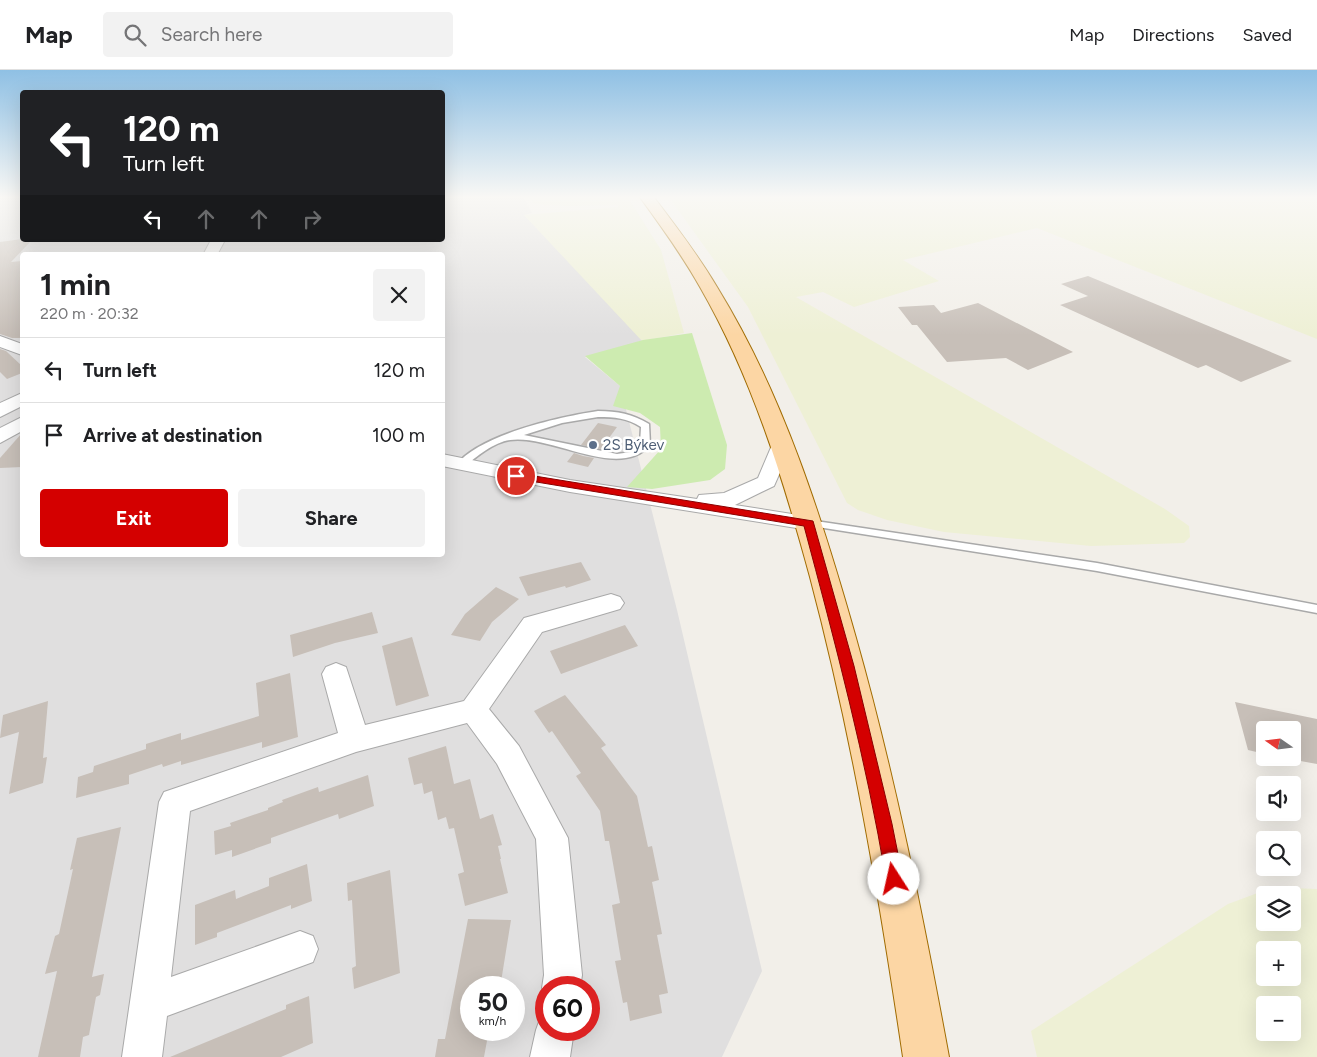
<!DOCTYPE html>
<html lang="en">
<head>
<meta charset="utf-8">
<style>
	body { margin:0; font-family:Figtree,sans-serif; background:#f2f2f2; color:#202124; height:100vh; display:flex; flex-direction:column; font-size:19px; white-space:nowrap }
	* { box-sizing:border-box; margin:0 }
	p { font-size:16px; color:#757577 }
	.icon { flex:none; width:28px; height:28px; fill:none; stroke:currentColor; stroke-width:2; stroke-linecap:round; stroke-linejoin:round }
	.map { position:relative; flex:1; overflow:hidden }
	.side { position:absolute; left:20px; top:182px; width:425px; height:305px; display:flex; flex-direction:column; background:#fff; border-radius:5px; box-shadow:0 5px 20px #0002 }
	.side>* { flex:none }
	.hud { position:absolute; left:20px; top:20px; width:425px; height:152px; border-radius:5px; box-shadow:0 5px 20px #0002; background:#202124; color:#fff; overflow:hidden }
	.needle { width:32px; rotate:284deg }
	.buttons { position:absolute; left:1256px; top:651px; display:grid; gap:10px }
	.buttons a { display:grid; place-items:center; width:45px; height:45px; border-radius:5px; background:#fff; box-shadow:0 5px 20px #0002; font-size:25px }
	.speed { position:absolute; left:460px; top:906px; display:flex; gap:10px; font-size:25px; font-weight:700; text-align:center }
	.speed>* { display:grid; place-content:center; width:65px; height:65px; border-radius:50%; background:#fff; box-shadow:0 5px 20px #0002; line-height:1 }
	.speed small { font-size:12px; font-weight:400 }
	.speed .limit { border:8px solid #d22; background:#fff; color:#111 }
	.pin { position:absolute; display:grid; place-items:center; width:42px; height:42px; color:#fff; margin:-21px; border:2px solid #fff; border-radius:50%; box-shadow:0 1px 5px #0007 }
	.me { position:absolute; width:55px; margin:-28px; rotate:350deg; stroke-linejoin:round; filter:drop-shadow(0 0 4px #0008) }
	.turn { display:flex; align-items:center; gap:18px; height:105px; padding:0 20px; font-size:22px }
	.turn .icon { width:65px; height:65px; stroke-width:2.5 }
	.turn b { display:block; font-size:35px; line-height:42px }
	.lanes { display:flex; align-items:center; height:48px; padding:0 20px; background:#0003; justify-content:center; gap:25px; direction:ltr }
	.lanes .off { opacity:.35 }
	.round { display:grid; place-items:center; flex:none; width:52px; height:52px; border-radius:5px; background:#f2f2f2 }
	.summary { display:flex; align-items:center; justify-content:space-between; height:85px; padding:0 20px }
	h1 { font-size:30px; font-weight:700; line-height:38px }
	.cta { display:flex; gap:10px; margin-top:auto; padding:10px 20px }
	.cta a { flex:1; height:58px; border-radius:5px; background:#d40000; color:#fff; font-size:20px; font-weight:700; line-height:58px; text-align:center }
	.cta a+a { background:#f2f2f2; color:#202124 }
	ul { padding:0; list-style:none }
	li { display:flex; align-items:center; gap:15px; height:65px; padding:0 20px; border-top:1px solid #e0e0e0 }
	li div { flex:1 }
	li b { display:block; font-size:19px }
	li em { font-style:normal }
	header { display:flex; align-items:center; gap:30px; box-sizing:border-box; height:70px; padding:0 25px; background:#fff; border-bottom:1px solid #e0e0e0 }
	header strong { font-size:24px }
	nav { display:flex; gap:28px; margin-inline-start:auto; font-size:18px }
	.search { width:350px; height:45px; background:#f2f2f2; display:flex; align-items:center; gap:12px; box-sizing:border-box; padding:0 18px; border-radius:5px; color:#757577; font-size:19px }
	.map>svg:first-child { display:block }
</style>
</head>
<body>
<header>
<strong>Map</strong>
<div class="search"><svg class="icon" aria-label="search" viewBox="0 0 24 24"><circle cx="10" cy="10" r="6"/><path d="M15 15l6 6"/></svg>Search here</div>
<nav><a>Map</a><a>Directions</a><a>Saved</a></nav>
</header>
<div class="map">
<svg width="1317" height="987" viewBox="0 0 1317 987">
	<rect width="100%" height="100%" fill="#f2efe9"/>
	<path fill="#e0dfdf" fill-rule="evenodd" d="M22 126V170H442L443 126H523L532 143 524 145 645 272 585 287 620 316 677 540 762 901 722 987H0V128ZM22 185H442V485H22ZM471 918H514V960H471ZM546 918H589V960H546Z"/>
	<g fill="#eef0d5" fill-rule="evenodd">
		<path d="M529 126H627L661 180 684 263 642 271 524 145 618 137V135L567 136 538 134 533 133Z"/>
		<path d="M668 126H1317V269L1037 158 903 190 939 211 854 237 823 222 796 227 1165 439 1189 456 1190 467 1184 473 1091 476 944 462 887 450 858 440 847 433 748 237Z"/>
		<path d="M1291 818 1317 819V987H1037L1031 961 1228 834 1263 821ZM1265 825H1292V852H1265ZM1265 880H1292V908H1265ZM1265 935H1292V962H1265Z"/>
	</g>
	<path fill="#cdebb0" d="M692 263 727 375 725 399 710 410 652 419 627 417 661 379 660 357 640 343 613 336 620 316 585 286 643 270Z"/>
	<g fill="#c7bfb8">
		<path d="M22 169 32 170 11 192 22 191V268H12L0 264V172Z"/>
		<path d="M1088 206 1259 277 1292 291 1241 312 1206 295 1198 298 1060 235 1088 226 1061 214Z"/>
		<path d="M978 233 1073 282 1028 300 1006 288 947 292 917 255H912L898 237 934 235 941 243Z"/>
		<path d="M0 279 6 281 22 296V303L7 309 0 302Z"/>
		<path d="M598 353 617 357 601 379 581 375Z"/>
		<path d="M22 363V397L0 398V388Z"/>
		<path d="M574 383 583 386 594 388 588 397 567 392Z"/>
		<path d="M581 492 591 510 566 518 565 516 528 526 519 507Z"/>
		<path d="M496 517 519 529 492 552 480 571 451 565 465 544Z"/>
		<path d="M372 542 378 563 335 573 293 587 290 565Z"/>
		<path d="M625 555 638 576 561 604 550 581Z"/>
		<path d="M412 567 429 626 396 636 382 576Z"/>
		<path d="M290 603 298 667 262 678V672L181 695V691L163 697 162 694 129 705V714L76 728 78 707 93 702 94 696 146 679V674L181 663V670L259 646 256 613Z"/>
		<path d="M565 625 606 675 601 678 637 726 648 777 652 776 659 810 652 812 662 864 657 865 668 923 659 925 662 943 630 951 627 932 623 933 615 891 621 890 612 835 620 833 609 771H605L600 741 576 706 581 703 552 661 549 663 534 641Z"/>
		<path d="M48 631 43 688 47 687 43 713 9 724 19 662 0 668 3 645Z"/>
		<path d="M1235 632 1317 649V694L1284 688H1292V660H1265V684L1248 680Z"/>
		<path d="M446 676 454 714 470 709 480 749 493 744 502 775 498 776 501 789H500L508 823 465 836 458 804 464 802 454 758 449 759 446 747 438 750 432 721 424 724 422 713 414 715 408 688Z"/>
		<path d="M368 705 374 736 339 749 338 744 271 768V773L232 787V780L215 785 214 761 231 756 230 753 268 740V738L283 732 282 730 318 717 319 722Z"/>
		<path d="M121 757 92 907 104 904 100 925 96 927 89 965 83 967 80 987H38L57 901 45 904 55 866 59 864 73 799 70 800 77 768Z"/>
		<path d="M307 794 312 831 291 839V835L217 863V867L195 875V835L235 820 236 829 269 816V808Z"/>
		<path d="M390 800 400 903 354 919 352 898 356 896 352 830 348 831 347 813Z"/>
		<path d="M468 849 511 850 500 918H471V960H489L484 987H435L438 969H445Z"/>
		<path d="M309 926 313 973 281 987H170L286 939V935Z"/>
	</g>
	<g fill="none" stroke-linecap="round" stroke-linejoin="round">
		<defs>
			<g id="lane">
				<path d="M598 341C618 341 632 344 649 354L650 375C619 411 551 364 510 370 494 372 476 387 464 397H458L456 395C481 364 559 347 598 341ZM598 347C615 347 627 348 641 357L640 374 631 382 617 384 524 365 562 353Z"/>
				<path d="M809 450 1097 493 1317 535V543L1097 501 805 455 804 453 805 451Z"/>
			</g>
			<g id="street">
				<path d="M211 170H225L217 185H203Z"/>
				<path d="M0 266 22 274V285L0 277Z"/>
				<path d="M22 323V336L0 347V333Z"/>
				<path d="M22 347V361L0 373V358Z"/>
				<path d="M782 369 789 371 792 375 774 416 735 435 817 448 820 453 817 458 809 460 570 422 442 396V384L570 410 697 429 699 425 724 423 758 408 772 375 775 371Z"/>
				<path d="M611 524 620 527 624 533 620 539 542 562 489 639 519 676 568 768 582 905 580 918H546V928L542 918 544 905 536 769 497 694 467 653 356 682 190 741 171 907 300 861 313 866 318 879 313 892 167 946 162 987H122L159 732 164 722 338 663 322 604 326 597 336 593 346 597 365 655 464 631 524 548Z"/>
				<path d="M546 944V960H574L570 987H530L536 960 541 946Z"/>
			</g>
			<path id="primary" d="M639 126H653C676 156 698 185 717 217 783 324 822 448 856 568 895 706 923 846 949 987H903C879 825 852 665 810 507 783 408 752 307 700 217 682 185 661 156 639 126Z"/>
		</defs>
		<use href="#lane" stroke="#a9a9a9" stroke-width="3"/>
		<use href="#street" stroke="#a9a9a9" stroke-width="2"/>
		<use href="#primary" stroke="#a06b00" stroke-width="2"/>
		<use href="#lane" fill="#fff" fill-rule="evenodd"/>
		<use href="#street" fill="#fff" fill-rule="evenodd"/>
		<use href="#primary" fill="#fcd6a4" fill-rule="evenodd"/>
	</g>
	<linearGradient id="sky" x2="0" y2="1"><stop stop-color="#8fc0e4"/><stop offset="0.48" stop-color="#f9f8f5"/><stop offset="1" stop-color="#f9f8f5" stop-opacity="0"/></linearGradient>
	<rect width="1317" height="265" fill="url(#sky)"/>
	<path fill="#d40000" stroke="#8a0000" d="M516 403 813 451 854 596 892 754 903 809 900 814 894 816 889 814 886 809C866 689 835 572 804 456L512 408 510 406Z"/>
	<circle fill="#5c6f8a" stroke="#fff" stroke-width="2" cx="593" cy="375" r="5"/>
	<g text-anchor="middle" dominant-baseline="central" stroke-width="5" stroke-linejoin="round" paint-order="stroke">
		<g font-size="15" fill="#4e5e75" stroke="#fff" text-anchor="start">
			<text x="603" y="375">2S Býkev</text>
		</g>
	</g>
</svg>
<div class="buttons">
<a><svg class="needle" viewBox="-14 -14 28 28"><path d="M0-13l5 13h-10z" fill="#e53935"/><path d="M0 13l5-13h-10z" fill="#757577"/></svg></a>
<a><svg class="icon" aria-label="sound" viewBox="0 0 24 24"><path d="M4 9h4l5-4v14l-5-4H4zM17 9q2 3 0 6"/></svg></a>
<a><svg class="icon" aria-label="search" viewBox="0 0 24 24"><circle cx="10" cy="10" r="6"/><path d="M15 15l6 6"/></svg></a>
<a><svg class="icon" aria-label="layers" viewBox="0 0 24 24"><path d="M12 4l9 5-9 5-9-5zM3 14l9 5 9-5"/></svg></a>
<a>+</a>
<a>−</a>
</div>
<div class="speed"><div>50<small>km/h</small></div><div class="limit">60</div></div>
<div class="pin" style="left:516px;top:406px;background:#d93025"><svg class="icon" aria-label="arrive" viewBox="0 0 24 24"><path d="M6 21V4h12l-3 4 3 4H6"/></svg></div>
<svg class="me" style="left:894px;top:809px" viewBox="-20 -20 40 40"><circle r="19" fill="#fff"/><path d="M0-13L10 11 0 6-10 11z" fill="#d40000"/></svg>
<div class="hud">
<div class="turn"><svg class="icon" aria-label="left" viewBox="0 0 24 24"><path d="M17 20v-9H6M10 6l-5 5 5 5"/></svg><div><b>120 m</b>Turn left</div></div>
<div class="lanes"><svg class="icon" aria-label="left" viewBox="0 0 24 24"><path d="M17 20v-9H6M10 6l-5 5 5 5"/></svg><svg class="icon off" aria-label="ahead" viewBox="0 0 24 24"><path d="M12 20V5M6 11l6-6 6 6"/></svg><svg class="icon off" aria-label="ahead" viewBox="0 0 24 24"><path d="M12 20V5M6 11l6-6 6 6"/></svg><svg class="icon off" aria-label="right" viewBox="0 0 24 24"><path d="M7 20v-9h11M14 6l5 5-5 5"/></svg></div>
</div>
<section class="side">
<div class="summary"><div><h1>1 min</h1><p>220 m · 20:32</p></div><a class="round"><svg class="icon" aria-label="close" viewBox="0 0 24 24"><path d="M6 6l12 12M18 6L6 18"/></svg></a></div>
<ul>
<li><svg class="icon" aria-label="left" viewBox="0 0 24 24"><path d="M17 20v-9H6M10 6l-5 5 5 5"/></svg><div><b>Turn left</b></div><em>120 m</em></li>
<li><svg class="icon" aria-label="arrive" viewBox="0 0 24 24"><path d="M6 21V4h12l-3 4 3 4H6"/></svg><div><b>Arrive at destination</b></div><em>100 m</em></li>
</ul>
<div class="cta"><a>Exit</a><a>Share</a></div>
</section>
</div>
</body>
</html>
